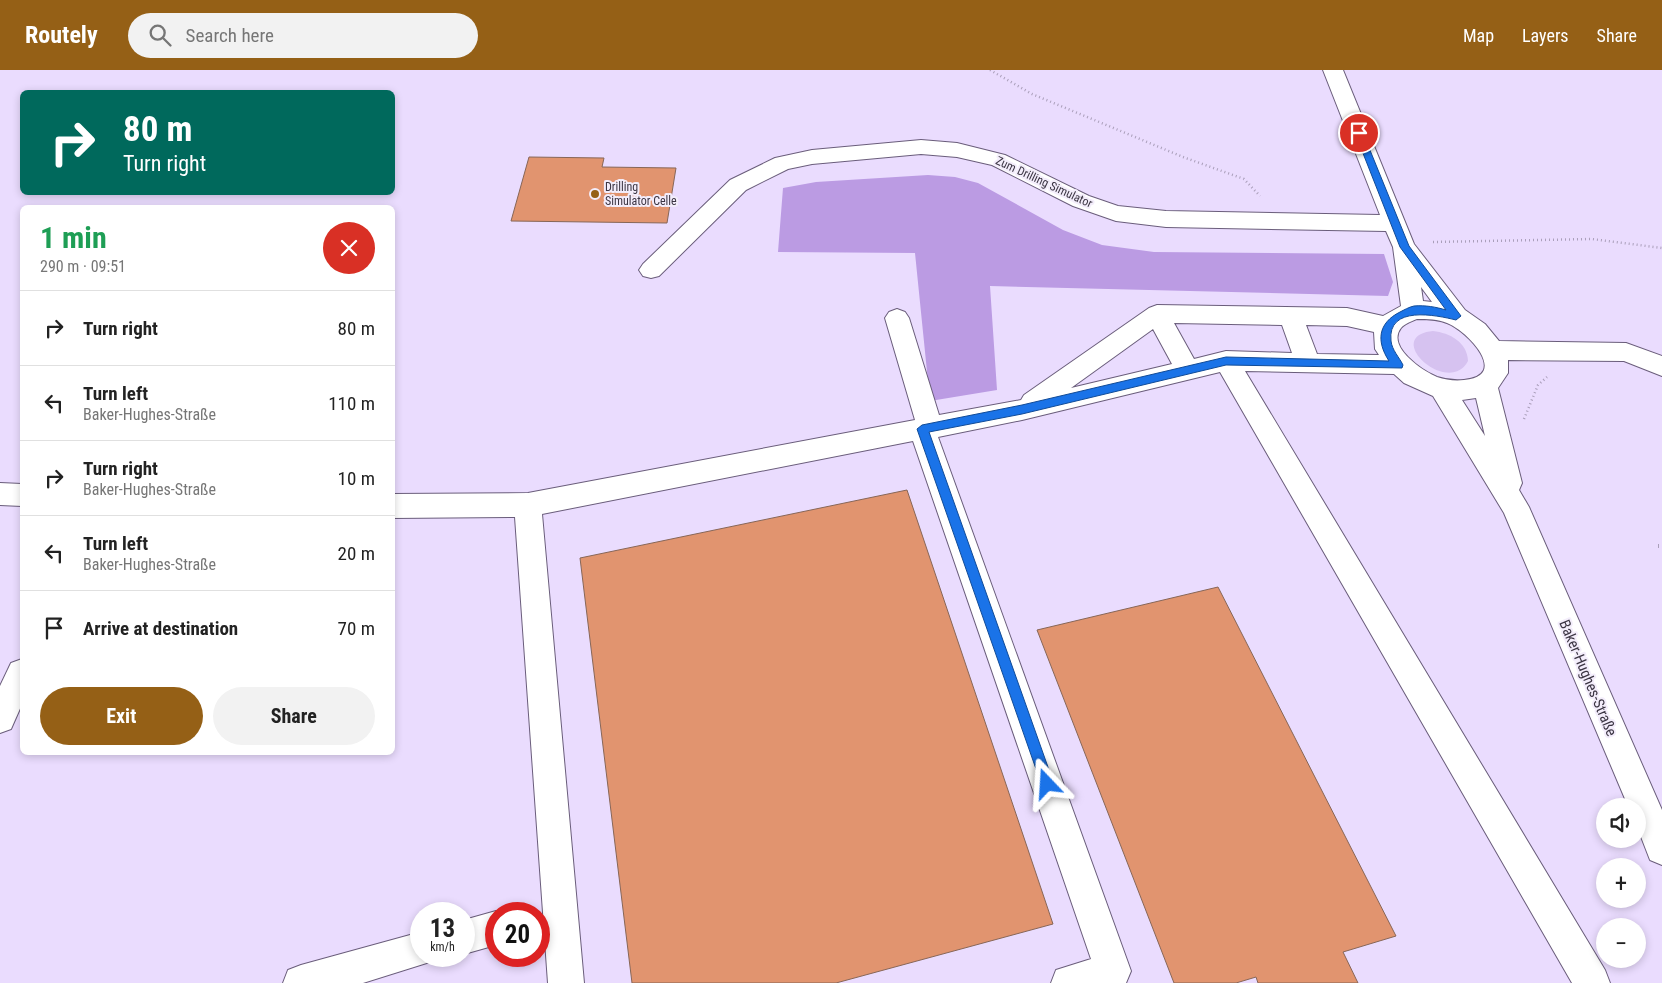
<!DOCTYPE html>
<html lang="en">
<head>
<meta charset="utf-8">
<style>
	body { margin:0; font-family:"Roboto Condensed",sans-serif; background:#f2f2f2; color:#222; height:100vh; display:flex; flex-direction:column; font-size:19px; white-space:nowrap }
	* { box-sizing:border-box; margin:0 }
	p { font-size:16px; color:#767676 }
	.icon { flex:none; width:28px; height:28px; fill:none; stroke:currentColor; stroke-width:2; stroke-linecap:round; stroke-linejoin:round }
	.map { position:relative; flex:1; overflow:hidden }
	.sheet { position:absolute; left:20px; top:135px; width:375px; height:550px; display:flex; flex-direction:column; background:#fff; border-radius:8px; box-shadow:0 2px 8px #0003 }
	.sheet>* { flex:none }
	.hud { position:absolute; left:20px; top:20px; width:375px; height:105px; border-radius:8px; box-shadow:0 2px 8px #0003; background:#00695c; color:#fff; overflow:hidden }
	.tools { position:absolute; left:1596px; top:728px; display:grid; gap:10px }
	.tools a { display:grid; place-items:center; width:50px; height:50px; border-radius:50%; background:#fff; box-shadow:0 2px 8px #0003; font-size:25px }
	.speed { position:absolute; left:410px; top:832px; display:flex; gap:10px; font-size:25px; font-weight:700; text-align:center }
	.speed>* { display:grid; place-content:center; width:65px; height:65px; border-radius:50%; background:#fff; box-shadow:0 2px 8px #0003; line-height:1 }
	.speed small { font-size:12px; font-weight:400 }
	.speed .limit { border:8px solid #d22; background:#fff; color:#111 }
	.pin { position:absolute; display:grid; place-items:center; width:42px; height:42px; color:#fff; margin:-21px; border:2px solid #fff; border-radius:50%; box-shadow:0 1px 5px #0007 }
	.me { position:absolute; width:55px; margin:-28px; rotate:340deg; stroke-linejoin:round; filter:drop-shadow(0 0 4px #0008) }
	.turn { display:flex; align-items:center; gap:18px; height:105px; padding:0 20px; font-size:22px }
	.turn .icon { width:65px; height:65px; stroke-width:2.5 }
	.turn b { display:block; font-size:35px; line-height:42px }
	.round { display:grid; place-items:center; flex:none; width:52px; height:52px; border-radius:26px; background:#f2f2f2 }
	.head { display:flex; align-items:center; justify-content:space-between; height:85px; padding:0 20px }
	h1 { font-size:30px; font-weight:700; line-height:38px; color:#1e9e55 }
	.cta { display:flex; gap:10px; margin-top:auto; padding:10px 20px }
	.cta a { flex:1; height:58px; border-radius:30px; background:#956016; color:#fff; font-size:20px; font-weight:700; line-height:58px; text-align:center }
	.cta a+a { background:#f2f2f2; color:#222 }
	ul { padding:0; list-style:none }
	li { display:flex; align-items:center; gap:15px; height:75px; padding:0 20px; border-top:1px solid #e0e0e0 }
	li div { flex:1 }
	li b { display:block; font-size:19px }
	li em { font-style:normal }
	header { display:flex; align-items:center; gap:30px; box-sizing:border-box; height:70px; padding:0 25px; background:#956016; color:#fff }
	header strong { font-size:24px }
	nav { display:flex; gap:28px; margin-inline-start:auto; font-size:18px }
	.search { width:350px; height:45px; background:#f2f2f2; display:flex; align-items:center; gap:12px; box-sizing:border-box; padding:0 18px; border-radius:28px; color:#767676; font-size:19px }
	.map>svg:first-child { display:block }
</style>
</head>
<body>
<header>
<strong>Routely</strong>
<div class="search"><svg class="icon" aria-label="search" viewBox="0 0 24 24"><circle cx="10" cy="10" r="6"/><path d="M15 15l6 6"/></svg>Search here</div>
<nav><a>Map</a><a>Layers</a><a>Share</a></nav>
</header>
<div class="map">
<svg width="1662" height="913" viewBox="0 0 1662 913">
	<rect width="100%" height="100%" fill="#eadcfe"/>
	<path fill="#d6c2f0" d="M1433 261C1450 263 1467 272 1468 291 1448 328 1381 266 1433 261Z"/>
	<path fill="#bb9be3" d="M928 105 955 107 978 113 1063 160 1102 175 1154 182 1384 184 1393 212 1388 226 990 216 997 320 930 331 915 183 778 182 783 118 816 112Z"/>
	<g fill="#e1946f" stroke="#876657">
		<path d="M529 87 604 88 602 97 676 98 667 153 511 151Z"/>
		<path d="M907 420 1053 854 836 913H632L580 488Z"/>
		<path d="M1218 517 1396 866 1343 882 1358 913H1258L1256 907 1236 913H1174L1037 560Z"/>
	</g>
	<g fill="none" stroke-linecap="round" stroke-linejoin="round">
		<defs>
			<g id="minor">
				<path d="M1323 0H1343L1414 174 1465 240 1485 254 1499 271 1626 273 1662 286V306L1624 291 1508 290V303L1498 318 1522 413 1519 420 1529 437 1662 740V795L1650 790 1638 759V736H1628L1504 443 1433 326 1404 313 1394 304 1245 301 1605 900 1610 913H1572L1220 302 1022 350 938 367 1131 901 1126 913H1051L1056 900 1091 889 913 371 542 444 584 913H548L515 447 392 448V424L528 423 915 350 885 248 889 242 897 239 905 242 909 248 939 345 1021 330 1024 325 1149 238 1157 235 1347 238 1383 246 1401 236 1393 177 1386 161 1166 157 1116 151 1073 136 992 95 957 87 921 84 812 94 788 99 746 120 659 206 651 208 643 206 639 200 643 194 730 110 775 88 812 80 921 70 957 73 1005 85 1089 126 1118 136 1166 141 1380 145ZM1421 217 1432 232 1423 231ZM1417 249C1427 249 1438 249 1447 253 1468 261 1510 306 1464 310 1455 311 1446 310 1437 307 1423 301 1386 277 1401 258 1404 254 1412 251 1417 249ZM1174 253 1282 255 1292 283 1226 281 1194 289ZM1306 255 1347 256 1374 262 1375 279 1379 285 1317 284ZM1153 259 1172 294 1071 318ZM1476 328 1485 366 1462 330Z"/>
				<path d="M0 413 22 414V436L0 435Z"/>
				<path d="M22 589V634L11 659 0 663V616L11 593Z"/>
				<path d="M496 841 503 844H496V875L464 884V850Z"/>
				<path d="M421 862V886H435L433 891 363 913H283L288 900 301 895Z"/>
			</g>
		</defs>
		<use href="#minor" stroke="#6a5d7b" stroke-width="2"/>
		<g stroke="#aa9fba" stroke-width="2.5" stroke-dasharray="1 3" stroke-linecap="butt">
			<path d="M990 0 1032 24 1183 87 1244 109 1260 126"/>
			<path d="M1433 172 1592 169 1662 178"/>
			<path d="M1524 349 1538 315 1547 307"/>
		</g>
		<path stroke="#aa9fba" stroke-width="4" stroke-dasharray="1 4.5" stroke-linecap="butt" d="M1658 476H1662"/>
		<use href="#minor" fill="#fff" fill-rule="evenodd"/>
	</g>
	<path fill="#1a73e8" stroke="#114b97" d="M1359 60 1363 63 1409 176 1461 246 1456 250C1436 245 1387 235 1391 271 1392 280 1399 287 1403 295L1402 298 1226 295 1022 344 929 362 1054 714 1052 719 1047 721 1043 719 917 359 922 355 1022 335 1226 287 1389 291C1376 271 1378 253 1400 242 1404 240 1409 237 1414 236 1425 235 1436 237 1446 240L1400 177 1355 63Z"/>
	<circle fill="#956016" stroke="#f3edfb" stroke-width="2" cx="595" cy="124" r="5"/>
	<g text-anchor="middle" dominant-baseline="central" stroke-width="4" stroke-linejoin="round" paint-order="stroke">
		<g font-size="12" fill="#3b3543" stroke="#f3edfb">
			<text transform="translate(1044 112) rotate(25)">Zum Drilling Simulator</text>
		</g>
		<g font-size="12" fill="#3b3543" stroke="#f3edfb" text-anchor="start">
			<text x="605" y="117">Drilling<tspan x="605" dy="14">Simulator Celle</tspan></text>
		</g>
		<g font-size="15" fill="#3b3543" stroke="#f3edfb">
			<text transform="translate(1588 608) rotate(67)">Baker-Hughes-Straße</text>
		</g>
	</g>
</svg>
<div class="tools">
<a><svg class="icon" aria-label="sound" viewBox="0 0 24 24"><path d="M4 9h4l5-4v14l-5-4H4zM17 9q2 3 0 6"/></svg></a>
<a>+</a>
<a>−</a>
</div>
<div class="speed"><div>13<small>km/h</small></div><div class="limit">20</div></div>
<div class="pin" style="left:1359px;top:63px;background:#d93025"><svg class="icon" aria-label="arrive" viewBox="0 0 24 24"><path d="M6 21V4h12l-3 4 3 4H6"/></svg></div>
<svg class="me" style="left:1047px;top:714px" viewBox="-20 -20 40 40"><path d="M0-17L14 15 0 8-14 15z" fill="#1a73e8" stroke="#fff" stroke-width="4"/></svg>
<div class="hud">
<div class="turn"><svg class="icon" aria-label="right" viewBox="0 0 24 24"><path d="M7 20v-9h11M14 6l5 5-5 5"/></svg><div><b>80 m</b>Turn right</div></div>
</div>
<section class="sheet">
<div class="head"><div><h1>1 min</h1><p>290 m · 09:51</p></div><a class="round" style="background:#d93025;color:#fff"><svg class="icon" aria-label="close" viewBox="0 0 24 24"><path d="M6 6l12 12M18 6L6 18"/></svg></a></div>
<ul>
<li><svg class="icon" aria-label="right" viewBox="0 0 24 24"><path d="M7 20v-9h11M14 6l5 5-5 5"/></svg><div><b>Turn right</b></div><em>80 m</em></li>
<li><svg class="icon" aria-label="left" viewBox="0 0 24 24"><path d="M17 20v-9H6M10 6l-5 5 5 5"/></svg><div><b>Turn left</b><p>Baker-Hughes-Straße</p></div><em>110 m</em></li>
<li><svg class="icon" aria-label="right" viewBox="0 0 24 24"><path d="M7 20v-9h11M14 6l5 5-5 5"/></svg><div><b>Turn right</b><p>Baker-Hughes-Straße</p></div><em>10 m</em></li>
<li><svg class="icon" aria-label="left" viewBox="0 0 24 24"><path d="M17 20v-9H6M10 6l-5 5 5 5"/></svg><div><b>Turn left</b><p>Baker-Hughes-Straße</p></div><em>20 m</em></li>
<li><svg class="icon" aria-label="arrive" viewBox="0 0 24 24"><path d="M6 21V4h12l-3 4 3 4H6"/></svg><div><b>Arrive at destination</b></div><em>70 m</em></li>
</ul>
<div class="cta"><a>Exit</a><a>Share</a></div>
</section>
</div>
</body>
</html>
